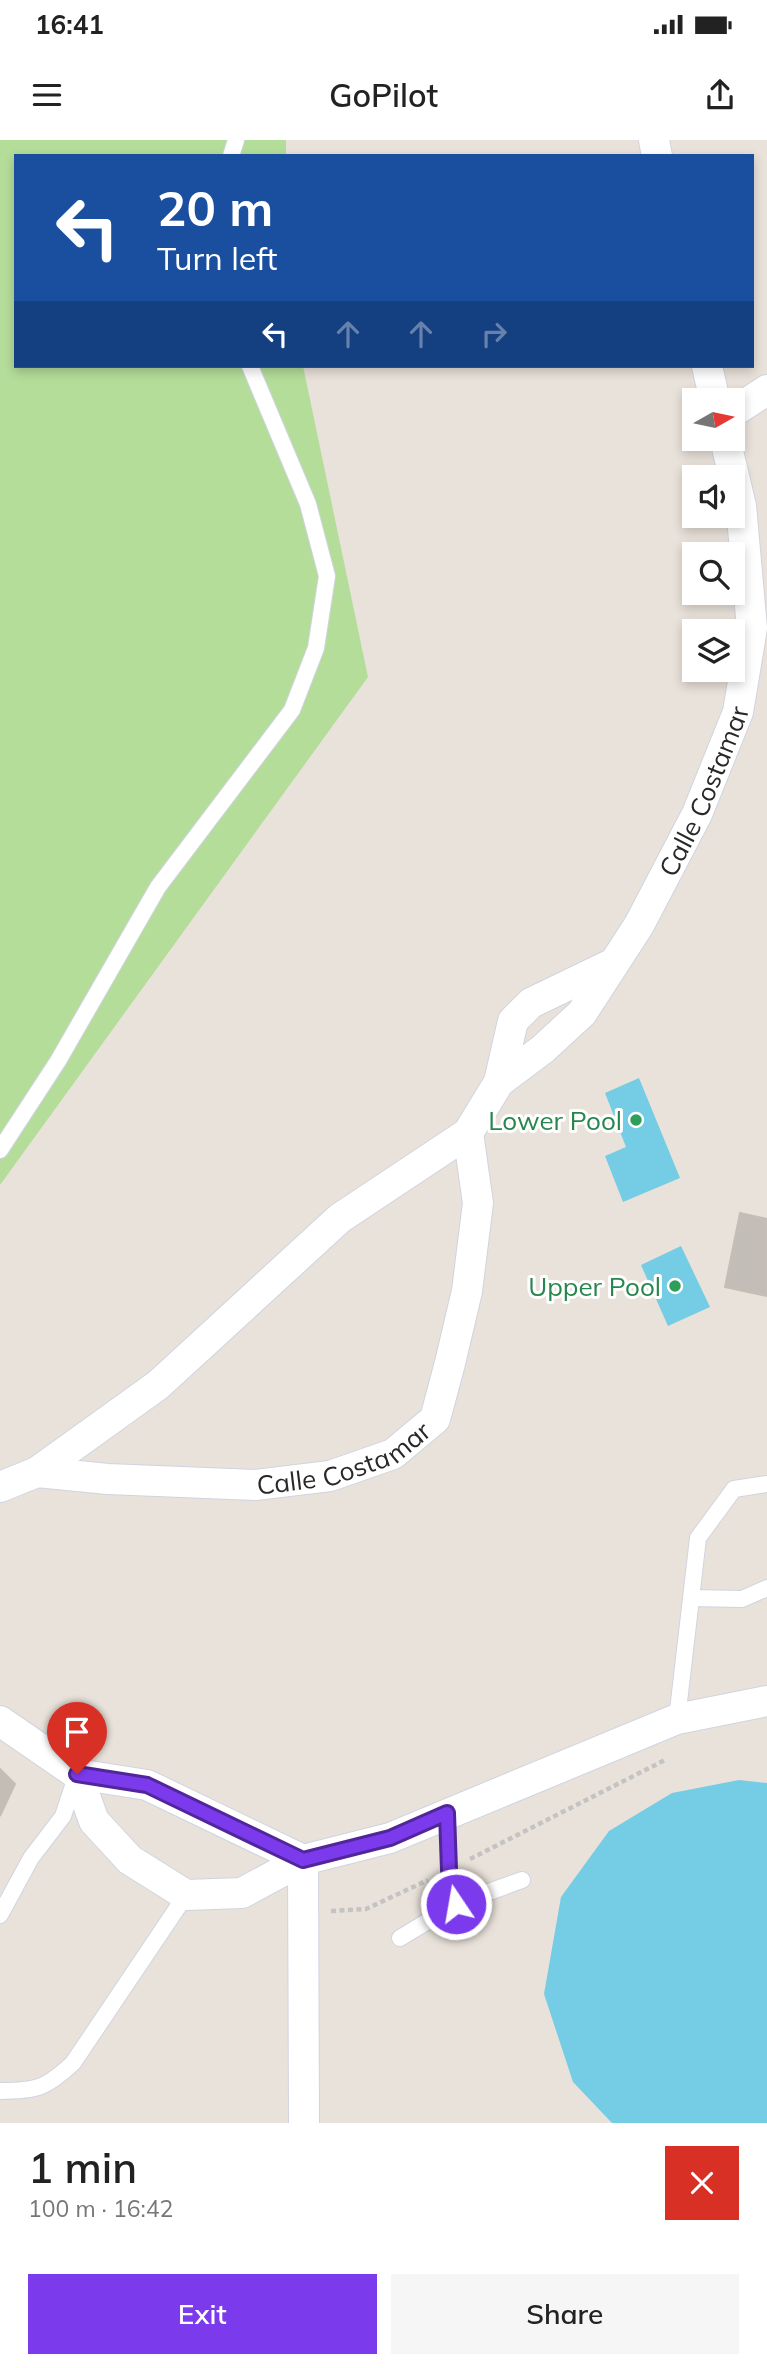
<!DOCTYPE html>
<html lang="en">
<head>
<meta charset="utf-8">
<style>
	body { margin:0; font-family:Mulish,sans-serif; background:#f6f6f6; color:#222; height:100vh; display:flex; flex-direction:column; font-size:26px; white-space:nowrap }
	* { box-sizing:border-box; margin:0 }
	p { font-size:23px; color:#767676 }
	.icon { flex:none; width:38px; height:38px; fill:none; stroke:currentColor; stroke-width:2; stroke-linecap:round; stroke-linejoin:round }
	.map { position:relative; height:1983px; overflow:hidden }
	.side { display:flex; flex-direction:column; background:#fff; flex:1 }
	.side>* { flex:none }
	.guide { position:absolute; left:14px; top:14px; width:740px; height:214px; border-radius:0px; box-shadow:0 4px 10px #0003; background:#1a4fa0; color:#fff; overflow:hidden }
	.needle { width:46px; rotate:81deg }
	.tools { position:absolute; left:682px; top:248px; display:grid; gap:14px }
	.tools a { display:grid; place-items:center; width:63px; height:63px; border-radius:0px; background:#fff; box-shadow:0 4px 10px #0003; font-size:35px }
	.pin { position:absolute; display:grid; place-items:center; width:60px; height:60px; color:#fff; margin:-72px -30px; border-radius:50% 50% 50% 0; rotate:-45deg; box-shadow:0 0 7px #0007 }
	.pin .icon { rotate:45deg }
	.me { position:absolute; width:77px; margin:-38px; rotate:348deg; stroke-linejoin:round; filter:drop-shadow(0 0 5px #0008) }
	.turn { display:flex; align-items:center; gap:24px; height:147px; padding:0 28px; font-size:32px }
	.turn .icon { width:91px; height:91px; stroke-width:2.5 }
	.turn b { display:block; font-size:49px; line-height:60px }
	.lanes { display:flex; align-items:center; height:66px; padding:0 28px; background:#0003; justify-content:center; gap:35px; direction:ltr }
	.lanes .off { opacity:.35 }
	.round { display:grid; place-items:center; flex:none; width:74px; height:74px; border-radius:0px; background:#f6f6f6 }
	.head { display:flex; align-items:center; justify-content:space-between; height:119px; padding:0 28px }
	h1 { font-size:42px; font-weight:600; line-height:52px }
	.button { display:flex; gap:14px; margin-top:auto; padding:14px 28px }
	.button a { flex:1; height:80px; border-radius:0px; background:#7c3aed; color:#fff; font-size:28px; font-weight:600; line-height:80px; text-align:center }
	.button a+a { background:#f6f6f6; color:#222 }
	.status { display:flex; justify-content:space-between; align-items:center; height:49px; padding:0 35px; background:#fff; direction:ltr }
	.status svg { height:19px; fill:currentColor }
	header { display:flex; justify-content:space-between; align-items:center; height:91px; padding:0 28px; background:#fff; font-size:32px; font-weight:600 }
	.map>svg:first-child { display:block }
</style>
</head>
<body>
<div class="status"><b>16:41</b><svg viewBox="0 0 49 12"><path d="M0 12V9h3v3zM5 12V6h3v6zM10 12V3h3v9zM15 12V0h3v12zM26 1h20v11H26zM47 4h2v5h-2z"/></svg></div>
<header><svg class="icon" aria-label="menu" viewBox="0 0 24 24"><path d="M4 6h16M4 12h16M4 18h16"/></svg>GoPilot<svg class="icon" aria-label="share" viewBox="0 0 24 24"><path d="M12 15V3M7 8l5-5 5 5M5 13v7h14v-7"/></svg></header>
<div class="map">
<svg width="767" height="1983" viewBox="0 0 767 1983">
	<rect width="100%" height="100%" fill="#e9e2da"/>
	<path fill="#b4dd9a" d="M0 0H286V16H16V226H303L368 537 0 1045Z"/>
	<g fill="#74cce5">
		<path d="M639 938 680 1038 623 1062 605 1016 626 1007 605 953Z"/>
		<path d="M681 1106 710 1167 668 1186 641 1125Z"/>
		<path d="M739 1640 767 1643V1983H612L573 1942 544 1854 561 1757 609 1691 672 1653Z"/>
	</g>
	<g fill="#c2bdb6" stroke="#c4beb4" stroke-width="2">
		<path d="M740 1073 767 1079V1156L725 1147Z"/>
		<path d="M0 1629 15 1644 0 1676Z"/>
	</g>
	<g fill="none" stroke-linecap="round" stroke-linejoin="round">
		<defs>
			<g id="service">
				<path d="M231 16 236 0"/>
				<path d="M0 1010 58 921 158 747 292 570 316 508 327 436 308 364 250 226"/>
				<path d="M692 1458 742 1459 767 1448"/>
				<path d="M677 1579 698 1398 734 1349 767 1344"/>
				<path d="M447 1673 449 1730 456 1764 522 1740"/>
				<path d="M0 1775 31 1718 63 1676 76 1637"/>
				<path d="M400 1798 456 1764"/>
				<path d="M0 1951C37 1951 46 1948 73 1923L186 1755"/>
			</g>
			<g id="minor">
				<path d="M654 0 657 16"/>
				<path d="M707 226 715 261"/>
				<path d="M733 272 767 250"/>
				<path id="s1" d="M499 942 543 909 582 873 639 785 697 674 738 572 752 488 741 366 725 299"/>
				<path id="s2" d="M37 1332 108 1339 255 1345 330 1336 393 1314 435 1279 450 1223 467 1151 478 1063 468 993"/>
				<path d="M0 1347 37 1332 158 1245 340 1078 468 993 499 942 513 881 531 863 614 823"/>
				<path d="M0 1581 77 1634 147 1645 303 1720"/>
				<path d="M77 1634 94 1681 130 1720 186 1755 242 1753 303 1720 390 1698 677 1579 767 1561"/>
				<path d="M303 1720 304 1983"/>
			</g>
		</defs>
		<use href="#service" stroke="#d0d4e0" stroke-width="18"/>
		<use href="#minor" stroke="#d0d4e0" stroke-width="32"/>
		<g stroke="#c3c3c3" stroke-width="4.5" stroke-dasharray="5 3.5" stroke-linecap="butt">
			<path d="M470 1719 665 1620"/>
			<path d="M331 1771 366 1769 428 1740"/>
		</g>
		<use href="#service" stroke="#fff" stroke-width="16"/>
		<use href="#minor" stroke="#fff" stroke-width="30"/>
	</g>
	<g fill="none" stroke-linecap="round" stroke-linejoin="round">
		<defs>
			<path id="route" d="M77 1634 147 1645 303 1720 390 1698 447 1673 449 1730 456 1764"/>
		</defs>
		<use href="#route" stroke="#51269a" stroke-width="18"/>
		<use href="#route" stroke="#7c3aed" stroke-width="12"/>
	</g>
	<g fill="#2e9e5b" stroke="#fff" stroke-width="2.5">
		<circle cx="636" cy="980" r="7"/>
		<circle cx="675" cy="1146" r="7"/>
	</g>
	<g text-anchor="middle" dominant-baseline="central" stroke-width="6" stroke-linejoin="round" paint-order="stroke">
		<g font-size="26" fill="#282828" stroke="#fff">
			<text stroke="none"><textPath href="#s1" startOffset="362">Calle Costamar</textPath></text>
			<text stroke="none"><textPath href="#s2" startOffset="312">Calle Costamar</textPath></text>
		</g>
		<g font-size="26" fill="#27864d" stroke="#fff" text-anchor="end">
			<text x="622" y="980">Lower Pool</text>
			<text x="661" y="1146">Upper Pool</text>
		</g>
	</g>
</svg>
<div class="tools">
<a><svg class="needle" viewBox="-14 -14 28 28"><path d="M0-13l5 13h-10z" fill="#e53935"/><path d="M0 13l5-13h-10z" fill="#767676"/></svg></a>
<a><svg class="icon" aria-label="sound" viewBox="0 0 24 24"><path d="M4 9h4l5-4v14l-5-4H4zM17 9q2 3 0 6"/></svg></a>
<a><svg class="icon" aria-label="search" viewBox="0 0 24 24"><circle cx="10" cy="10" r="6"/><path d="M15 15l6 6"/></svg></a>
<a><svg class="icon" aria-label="layers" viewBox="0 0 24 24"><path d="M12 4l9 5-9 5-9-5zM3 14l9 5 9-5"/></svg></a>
</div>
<div class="pin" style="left:77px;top:1634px;background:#d93025"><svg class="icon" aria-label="arrive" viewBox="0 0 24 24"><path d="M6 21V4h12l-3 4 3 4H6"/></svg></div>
<svg class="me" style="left:456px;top:1764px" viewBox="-20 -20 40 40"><circle r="17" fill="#7c3aed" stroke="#fff" stroke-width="3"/><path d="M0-11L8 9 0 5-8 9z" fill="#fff"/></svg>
<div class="guide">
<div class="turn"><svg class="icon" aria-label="left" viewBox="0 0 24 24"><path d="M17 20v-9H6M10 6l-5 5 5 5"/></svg><div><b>20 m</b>Turn left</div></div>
<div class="lanes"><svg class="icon" aria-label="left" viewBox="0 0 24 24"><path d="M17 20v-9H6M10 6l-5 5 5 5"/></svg><svg class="icon off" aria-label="ahead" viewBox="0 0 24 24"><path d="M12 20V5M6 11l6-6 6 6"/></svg><svg class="icon off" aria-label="ahead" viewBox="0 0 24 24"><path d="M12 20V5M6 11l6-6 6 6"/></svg><svg class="icon off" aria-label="right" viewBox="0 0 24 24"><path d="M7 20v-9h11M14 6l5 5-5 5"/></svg></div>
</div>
</div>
<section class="side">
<div class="head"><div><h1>1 min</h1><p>100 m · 16:42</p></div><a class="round" style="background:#d93025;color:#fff"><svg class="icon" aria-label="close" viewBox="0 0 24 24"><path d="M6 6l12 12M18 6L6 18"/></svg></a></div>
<div class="button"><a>Exit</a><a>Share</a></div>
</section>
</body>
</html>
